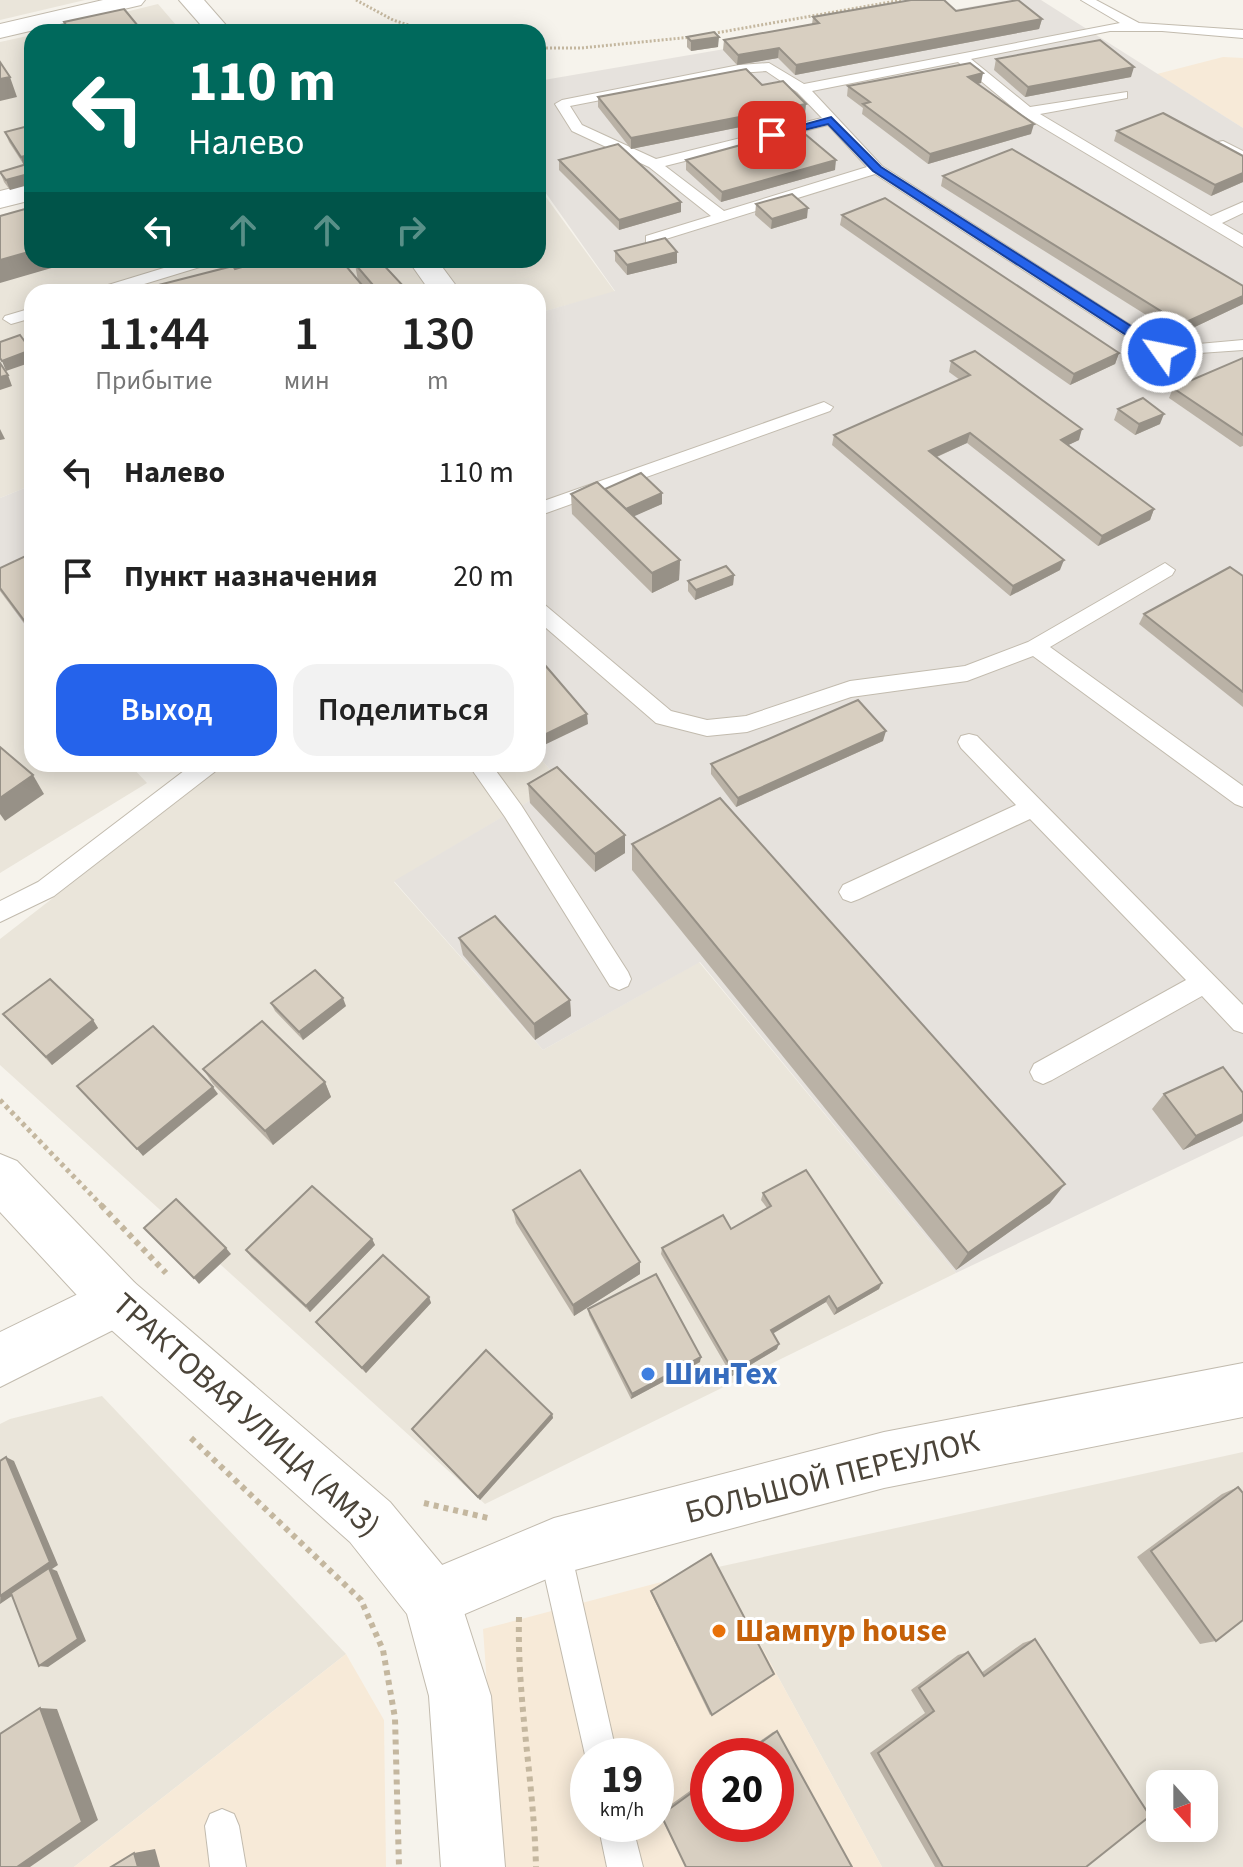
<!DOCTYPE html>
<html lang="ru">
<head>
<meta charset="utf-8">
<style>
	body { margin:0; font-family:"Source Sans 3",sans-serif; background:#f2f2f2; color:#222; height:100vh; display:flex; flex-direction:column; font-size:30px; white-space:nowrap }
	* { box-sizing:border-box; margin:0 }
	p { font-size:26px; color:#767676 }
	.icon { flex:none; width:44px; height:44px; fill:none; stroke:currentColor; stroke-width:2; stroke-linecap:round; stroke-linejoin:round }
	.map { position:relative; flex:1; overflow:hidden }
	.side { position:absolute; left:24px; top:284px; width:522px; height:488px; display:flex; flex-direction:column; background:#fff; border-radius:24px; box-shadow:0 4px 20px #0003 }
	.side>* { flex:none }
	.top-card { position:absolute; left:24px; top:24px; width:522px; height:244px; border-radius:24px; box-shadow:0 4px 20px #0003; background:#00695c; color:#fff; overflow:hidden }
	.needle { width:52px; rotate:159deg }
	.buttons { position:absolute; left:1146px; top:1770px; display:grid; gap:16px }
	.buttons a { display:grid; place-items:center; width:72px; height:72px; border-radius:16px; background:#fff; box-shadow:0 4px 20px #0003; font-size:40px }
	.speed { position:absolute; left:570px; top:1738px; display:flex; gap:16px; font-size:40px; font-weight:700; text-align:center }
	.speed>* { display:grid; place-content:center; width:104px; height:104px; border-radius:50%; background:#fff; box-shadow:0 4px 20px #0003; line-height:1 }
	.speed small { font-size:20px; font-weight:400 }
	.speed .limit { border:12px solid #d22; background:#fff; color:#111 }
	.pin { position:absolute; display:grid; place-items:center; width:68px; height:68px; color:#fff; margin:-34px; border-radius:16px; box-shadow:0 4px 12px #0006 }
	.me { position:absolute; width:88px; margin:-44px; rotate:303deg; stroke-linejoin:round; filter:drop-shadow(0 0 6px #0008) }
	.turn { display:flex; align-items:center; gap:28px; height:168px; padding:0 32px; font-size:36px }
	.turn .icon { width:104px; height:104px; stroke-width:2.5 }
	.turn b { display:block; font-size:56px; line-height:68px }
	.lanes { display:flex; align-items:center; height:76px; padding:0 32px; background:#0003; justify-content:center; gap:40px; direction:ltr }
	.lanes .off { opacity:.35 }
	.eta { display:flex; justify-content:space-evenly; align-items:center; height:136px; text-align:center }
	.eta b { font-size:48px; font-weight:600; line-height:56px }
	.action { display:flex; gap:16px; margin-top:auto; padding:16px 32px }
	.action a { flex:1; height:92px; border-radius:24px; background:#2563eb; color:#fff; font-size:32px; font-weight:600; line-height:92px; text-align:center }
	.action a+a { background:#f2f2f2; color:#222 }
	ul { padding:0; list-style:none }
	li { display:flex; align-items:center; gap:24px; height:104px; padding:0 32px }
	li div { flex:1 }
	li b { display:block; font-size:30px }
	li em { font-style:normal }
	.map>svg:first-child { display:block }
</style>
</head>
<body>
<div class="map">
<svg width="1243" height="1867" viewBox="0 0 1243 1867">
	<rect width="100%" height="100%" fill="#f6f3ec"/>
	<g fill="#eae5da" fill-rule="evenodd">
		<path d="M0 0H85L0 20Z"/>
		<path d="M158 4 182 32H44Z"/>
		<path d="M32 35V185L0 194V42Z"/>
		<path d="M538 186 615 292 538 313V292H32V485L0 498V215L32 206V260H538Z"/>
		<path d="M0 590 32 637V764H129L147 783 0 873Z"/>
		<path d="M538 756 561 782 394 882 543 1050 699 962 956 1273 485 1504 0 1065V939L226 764H538Z"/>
		<path d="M102 1396 346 1654 74 1867H0V1424L10 1419Z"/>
		<path d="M1243 1452V1867H882L718 1567ZM1160 1784H1204V1828H1160Z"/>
	</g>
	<g fill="#f7ead8" fill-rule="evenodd">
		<path d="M1223 57 1243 58V128L1157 74Z"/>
		<path d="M718 1567 882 1867H500L483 1629ZM588 1756H656V1824H588ZM708 1756H776V1824H708Z"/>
		<path d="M346 1654 384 1720 386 1867H74Z"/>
	</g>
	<g fill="#e6e2dd">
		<path d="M1010 0H1041L1243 128V1136L956 1273 700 962 543 1050 394 881 561 782 538 756V313L615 291 538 182V81Z"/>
		<path d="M32 485V637L0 590V498Z"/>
	</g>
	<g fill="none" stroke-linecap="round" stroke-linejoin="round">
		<defs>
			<g id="service">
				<path d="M1081 0H1096L1139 23 1243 30V38L1162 31H1110L971 59 1030 107 1127 92V98L1040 114 1211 216 1243 202V213L1222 223 1243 235V247L1022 115 958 62 812 91 882 166 1165 347 1243 340V350L1156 356 875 174 656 242H646V236L711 216 649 167 572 131 555 104 562 100 739 65 769 63 804 84 1120 23ZM766 71 797 92 822 118 656 159 582 125 570 106 739 73ZM828 125 867 167 724 211 665 166Z"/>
				<path d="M1223 141 1243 151V161L1218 148V142Z"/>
				<path d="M190 260H215L213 263 118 292H93L95 289Z"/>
				<path d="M32 308V318L11 324 3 319 5 316Z"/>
				<path d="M824 402 833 407 830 411 538 516V503Z"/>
				<path d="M1165 563 1175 570 1172 575 1050 647 1243 786V807L1235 804 1033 656 967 681 851 697 747 732 707 736 656 723 538 621V603L545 605 671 711 707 720 746 716 850 681 965 666 1028 642Z"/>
				<path d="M969 734 977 736 1243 1005V1033L1234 1030 1202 996 1052 1080 1043 1084 1034 1080 1030 1072 1034 1064 1186 980 1030 819 859 899 851 902 843 899 839 892 843 885 1016 805 961 748 958 742 961 736Z"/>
				<path d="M193 764H220L217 770 54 896 0 922V901L38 882Z"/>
				<path d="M468 764H491L521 805 628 972 631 979 628 986 619 990 610 986 505 817Z"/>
				<path d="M554 1531 565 1536 570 1547 617 1756H588V1768L538 1547 543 1536Z"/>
				<path d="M222 1809 234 1814 239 1826 246 1867H210L205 1826 210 1814Z"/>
				<path d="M598 1824H632L643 1867H607Z"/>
			</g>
			<g id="minor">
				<path d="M103 0H145L141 5 0 38V24Z"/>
				<path d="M179 0H204L232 32H207Z"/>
				<path d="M32 183V200L0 208V191Z"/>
				<path d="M408 260H437L457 287 455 292H425L427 287Z"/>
				<path d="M117 1275 135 1283 143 1301 135 1319 0 1387V1332Z"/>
				<path d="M1243 1363V1417L884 1488 556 1575 432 1628 411 1620 403 1599 411 1578 554 1518 884 1432Z"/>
			</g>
			<path id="tertiary" d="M0 1154 17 1161 135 1283 390 1502 453 1578 491 1696 505 1867H441L429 1696 407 1614 350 1542 99 1319 0 1212Z"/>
		</defs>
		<use href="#service" stroke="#c2bbae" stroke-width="2"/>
		<use href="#minor" stroke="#c2bbae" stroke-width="2"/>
		<use href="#tertiary" stroke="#c2bbae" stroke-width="2"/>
		<g stroke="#c4b79f" stroke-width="3" stroke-dasharray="2 2" stroke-linecap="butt">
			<path d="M356 0 393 20 430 32"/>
			<path d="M710 34 902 0"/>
			<path d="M538 48H581L692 37"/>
		</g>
		<path stroke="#c4b79f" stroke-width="5" stroke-dasharray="4 4" stroke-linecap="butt" d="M0 1100 103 1207"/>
		<g stroke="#c4b79f" stroke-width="6" stroke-dasharray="5 5" stroke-linecap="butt">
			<path d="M101 1205 166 1273"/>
			<path d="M191 1438 361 1600 383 1650 395 1718 399 1867"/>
			<path d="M424 1503 488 1518"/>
			<path d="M519 1617C517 1701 534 1783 536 1867"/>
		</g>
		<use href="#service" fill="#fff" fill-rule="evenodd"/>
		<use href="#minor" fill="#fff" fill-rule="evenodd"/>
		<use href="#tertiary" fill="#fff" fill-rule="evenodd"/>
	</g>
	<g fill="#bab2a6">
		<path d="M956 11 1042 19 1039 29 795 75 778 58 737 65 723 50 724 40 812 24 813 17Z"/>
		<path d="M687 37 718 47 691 51 687 47Z"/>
		<path d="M996 59 1131 77 1025 97 994 70Z"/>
		<path d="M981 83 977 84 1031 134 928 164 862 114 863 108 847 96 848 86Z"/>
		<path d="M762 85 805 114 631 149 598 107V97Z"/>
		<path d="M32 125V165L29 166 10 190 4 182 0 172 24 165 9 142 5 132Z"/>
		<path d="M1117 131 1243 156V182L1211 196 1114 141Z"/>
		<path d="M559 160 681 212 619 230 559 170Z"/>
		<path d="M686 160 835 170 721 202 686 170Z"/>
		<path d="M943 176 1243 286V304L1178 335 941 186Z"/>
		<path d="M756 204 807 218 771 229 755 215Z"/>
		<path d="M842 215 1119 353 1115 364 1070 385 840 225Z"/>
		<path d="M615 251 677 252V263L627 275 615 261Z"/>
		<path d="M355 264 406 289V292H136L235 269 358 281Z"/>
		<path d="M1243 358V446L1240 447 1169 398 1173 388Z"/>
		<path d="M951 361 1079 440 1068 445 1154 509 1150 520 1098 546 967 443 937 457 1060 570 1010 596 832 445 834 435 960 380 949 372Z"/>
		<path d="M1118 409 1160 424 1135 435 1114 420Z"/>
		<path d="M662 493V504L633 516 680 560 679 580 652 593 572 514 571 494Z"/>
		<path d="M32 553V634L0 591V568Z"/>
		<path d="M734 575 733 585 695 600 688 591V581Z"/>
		<path d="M1243 576V707L1139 624 1144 614Z"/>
		<path d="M883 741 736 807 711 774V764Z"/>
		<path d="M528 784 625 853 595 872 530 803Z"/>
		<path d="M632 844 1050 1203 956 1270 632 870Z"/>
		<path d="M459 938 570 1000 571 1016 535 1040 463 955Z"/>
		<path d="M271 1003 346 1006 303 1040 275 1011Z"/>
		<path d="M3 1014 93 1020 98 1028 52 1065Z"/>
		<path d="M203 1069 325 1082 331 1097 273 1145 213 1084Z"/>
		<path d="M1164 1094 1241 1123 1183 1150 1152 1109Z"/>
		<path d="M763 1193 879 1289 834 1315 826 1302 772 1333 777 1349 732 1376 661 1254 662 1248 731 1229 767 1208 761 1200Z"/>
		<path d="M513 1210 640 1262V1274L574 1316 516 1223Z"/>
		<path d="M372 1239 375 1245 310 1312 251 1257 246 1250Z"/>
		<path d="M429 1297 431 1303 366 1373 320 1327 316 1322Z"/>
		<path d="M588 1309 700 1362 631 1399 589 1315Z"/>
		<path d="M552 1414 553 1418 480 1500 415 1433 412 1429Z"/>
		<path d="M1238 1487 1216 1641 1200 1644 1137 1557 1222 1494Z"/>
		<path d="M651 1591 774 1674 710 1715 651 1593Z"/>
		<path d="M1035 1639 1086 1867H935L870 1753 925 1713 911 1690 958 1655 968 1652 981 1673 1023 1643Z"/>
		<path d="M777 1731 852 1867H686L659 1813 708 1778V1824H776V1756H739L773 1732Z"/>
	</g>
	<g fill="#979187">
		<path d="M1042 19 1039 29 795 75 796 65Z"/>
		<path d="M719 37 718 47 691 51V41Z"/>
		<path d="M779 48 778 58 737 65 738 55Z"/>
		<path d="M1134 67 1131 77 1025 97 1028 87Z"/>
		<path d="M983 73 981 83 965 87 968 77Z"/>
		<path d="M10 77 17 97 0 101V79Z"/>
		<path d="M806 104 805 114 631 149V138Z"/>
		<path d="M1034 124 1031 134 928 164 930 154Z"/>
		<path d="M32 154V165L24 167 21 157Z"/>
		<path d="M836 160 835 170 721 202 722 192Z"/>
		<path d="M32 173V184L10 190 6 180Z"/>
		<path d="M1243 173V182L1211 196 1215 185Z"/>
		<path d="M681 202V212L619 230V220Z"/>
		<path d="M808 208 807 218 771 229 772 219Z"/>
		<path d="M32 251V260H79L0 283V260Z"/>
		<path d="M677 252V263L627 275V265Z"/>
		<path d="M362 285 363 292H340Z"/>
		<path d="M1243 296V304L1178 335 1182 324Z"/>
		<path d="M31 350 32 362 6 371 2 361Z"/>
		<path d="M1119 353 1115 364 1070 385 1074 374Z"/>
		<path d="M8 375 12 386 0 390V377Z"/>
		<path d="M1164 414 1160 424 1135 435 1139 424Z"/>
		<path d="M0 429 5 439 0 440Z"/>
		<path d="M1082 429 1079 440 1058 450 1061 440Z"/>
		<path d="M970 433 967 443 927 461 929 451Z"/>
		<path d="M662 493V504L619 523V513Z"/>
		<path d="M1154 509 1150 520 1098 546 1102 536Z"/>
		<path d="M680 560 679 580 652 593V573Z"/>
		<path d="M1064 560 1060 570 1010 596 1013 586Z"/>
		<path d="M734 575 733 585 695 600 696 590Z"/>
		<path d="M587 714 588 724 538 748V738Z"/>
		<path d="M886 731 883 741 736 807 738 798Z"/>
		<path d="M33 775 44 794 5 821 0 814V798Z"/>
		<path d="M625 835V853L595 872V854Z"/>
		<path d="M343 998 346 1006 303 1040 299 1032Z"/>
		<path d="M570 1000 571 1016 535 1040 534 1024Z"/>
		<path d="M93 1020 98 1028 52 1065 46 1057Z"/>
		<path d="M325 1082 331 1097 273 1145 265 1131Z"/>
		<path d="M213 1087 218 1094 143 1156 137 1149Z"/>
		<path d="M1243 1114V1121L1241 1123 1183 1150 1196 1136Z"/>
		<path d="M1065 1184 1050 1203 956 1270 968 1253Z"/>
		<path d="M372 1239 375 1245 310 1312 306 1306Z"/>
		<path d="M226 1248 231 1254 199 1284 194 1278Z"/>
		<path d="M640 1262V1274L574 1316 573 1305Z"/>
		<path d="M882 1283 879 1289 834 1315 837 1309Z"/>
		<path d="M829 1296 826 1302 769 1336 771 1330Z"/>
		<path d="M429 1297 431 1303 366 1373 362 1368Z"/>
		<path d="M779 1344 777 1349 732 1376 733 1371Z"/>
		<path d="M701 1357 700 1362 631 1399 632 1394Z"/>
		<path d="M552 1414 553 1418 480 1500 478 1497Z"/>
		<path d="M6 1457 14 1461 58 1565 52 1569 57 1571 86 1641 48 1667 39 1666 50 1570 0 1604Z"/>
		<path d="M40 1708 57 1709 98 1820 30 1867H17Z"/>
		<path d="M155 1849 160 1867H138L134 1853Z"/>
	</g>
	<g fill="#d8cfc1" stroke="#979187" stroke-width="2">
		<path d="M911 0H944L956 11 1018 0 1042 19 796 65 779 48 738 55 724 40 819 23 813 17Z"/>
		<path d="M124 9 143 32H71L64 22Z"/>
		<path d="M714 32 719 37 691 41 687 37Z"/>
		<path d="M1100 40 1134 67 1028 87 996 59Z"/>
		<path d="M0 62 10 77 0 79Z"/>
		<path d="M970 63 983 73 968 77 1034 124 930 154 863 104 870 102 848 86Z"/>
		<path d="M746 69 762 85 783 81 806 104 631 138 598 97Z"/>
		<path d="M1163 113 1243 156V173L1215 185 1117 131Z"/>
		<path d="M32 125V154L21 157 5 132Z"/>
		<path d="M799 129 836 160 722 192 686 160Z"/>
		<path d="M618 144 681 202 619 220 559 160Z"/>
		<path d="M1012 149 1243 286V296L1182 324 943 176Z"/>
		<path d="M27 164 32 170V173L6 180 0 172Z"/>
		<path d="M792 194 808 208 772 219 756 204Z"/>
		<path d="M885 198 1119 353 1074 374 842 215Z"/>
		<path d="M32 207V251L0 260V216Z"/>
		<path d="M665 238 677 252 627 265 615 251Z"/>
		<path d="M266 260H341L362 285 340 292H136L135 291 233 266 235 269Z"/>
		<path d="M368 260H379L406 289 398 292H351L373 285 355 264Z"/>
		<path d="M20 335 31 350 2 361 0 358V342Z"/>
		<path d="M975 351 1082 429 1061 440 1154 509 1102 536 970 433 929 451 1064 560 1013 586 834 435 970 375 951 361Z"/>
		<path d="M1243 358V435L1173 388Z"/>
		<path d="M0 363 8 375 0 377Z"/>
		<path d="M1143 398 1164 414 1139 424 1118 409Z"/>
		<path d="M641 473 662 493 626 509 605 489Z"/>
		<path d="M597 482 680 560 652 573 571 494Z"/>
		<path d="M32 553V631L0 588V568Z"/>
		<path d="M726 566 734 575 696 590 688 581Z"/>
		<path d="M1230 567 1243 576V692L1144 614Z"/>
		<path d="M538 657 587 714 538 738Z"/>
		<path d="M858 700 886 731 738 798 711 764Z"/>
		<path d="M0 747 33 775 0 798Z"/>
		<path d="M557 767 625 835 595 854 528 784Z"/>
		<path d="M720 798 1065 1184 968 1253 632 844Z"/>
		<path d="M495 916 570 1000 534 1024 459 938Z"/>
		<path d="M315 970 343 998 299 1032 271 1003Z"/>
		<path d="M50 979 93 1020 46 1057 3 1014Z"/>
		<path d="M262 1021 325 1082 265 1131 203 1069Z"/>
		<path d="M153 1026 213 1087 137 1149 77 1086Z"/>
		<path d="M1223 1067 1243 1093V1114L1196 1136 1164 1094Z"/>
		<path d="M580 1170 640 1262 573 1305 513 1210Z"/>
		<path d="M806 1170 882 1283 837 1309 829 1296 771 1330 779 1344 733 1371 662 1248 723 1215 731 1229 771 1206 763 1193Z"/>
		<path d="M312 1186 372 1239 306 1306 246 1250Z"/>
		<path d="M176 1199 226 1248 194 1278 144 1228Z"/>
		<path d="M383 1255 429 1297 362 1368 316 1322Z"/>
		<path d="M656 1274 701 1357 632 1394 588 1309Z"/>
		<path d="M486 1350 552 1414 478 1497 412 1429Z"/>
		<path d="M6 1457 50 1562 0 1596V1461Z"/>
		<path d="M1238 1487 1243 1493V1620L1216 1641 1151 1551Z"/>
		<path d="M711 1554 774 1674 712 1715 651 1591Z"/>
		<path d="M49 1568 78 1639 39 1666 11 1593Z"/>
		<path d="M1035 1639 1150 1816 1086 1867H943L878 1753 934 1711 919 1688 968 1652 984 1676Z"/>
		<path d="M40 1708 82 1822 17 1867H0V1734Z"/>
		<path d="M777 1731 852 1867H686L661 1815 708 1781V1824H776V1756H742Z"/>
		<path d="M134 1853 138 1867H111Z"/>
	</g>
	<path fill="#2563eb" stroke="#184099" stroke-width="2" d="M831 117 881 167 1167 349V355H1157L873 171 828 124 772 138 766 135Z"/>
	<circle fill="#3f7fe0" stroke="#fff" stroke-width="3" cx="648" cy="1374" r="8"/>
	<circle fill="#e8710a" stroke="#fff" stroke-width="3" cx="719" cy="1631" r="8"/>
	<g text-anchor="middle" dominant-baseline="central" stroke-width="6" stroke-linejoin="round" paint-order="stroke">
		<g font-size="32" font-weight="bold" fill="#366cbe" stroke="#fff" text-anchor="start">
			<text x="664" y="1374">ШинТех</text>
		</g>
		<g font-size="32" fill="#4b4439" stroke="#fff">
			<text transform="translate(246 1415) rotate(42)">ТРАКТОВАЯ УЛИЦА (АМЗ)</text>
			<text transform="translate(832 1477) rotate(-14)">БОЛЬШОЙ ПЕРЕУЛОК</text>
		</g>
		<g font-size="32" font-weight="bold" fill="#c56008" stroke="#fff" text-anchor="start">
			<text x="735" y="1631">Шампур house</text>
		</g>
	</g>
</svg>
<div class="buttons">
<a><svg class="needle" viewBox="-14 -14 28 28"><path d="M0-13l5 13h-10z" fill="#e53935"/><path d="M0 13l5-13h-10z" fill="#767676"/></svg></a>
</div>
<div class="speed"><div>19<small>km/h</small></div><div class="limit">20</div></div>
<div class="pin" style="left:772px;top:135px;background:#d93025"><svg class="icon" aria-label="arrive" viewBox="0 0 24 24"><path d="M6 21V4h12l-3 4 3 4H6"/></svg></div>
<svg class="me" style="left:1162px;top:352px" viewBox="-20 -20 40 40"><circle r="17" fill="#2563eb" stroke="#fff" stroke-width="3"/><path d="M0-11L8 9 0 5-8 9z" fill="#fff"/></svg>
<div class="top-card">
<div class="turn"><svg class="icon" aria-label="left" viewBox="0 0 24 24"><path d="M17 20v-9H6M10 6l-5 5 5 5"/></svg><div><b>110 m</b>Налево</div></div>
<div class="lanes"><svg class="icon" aria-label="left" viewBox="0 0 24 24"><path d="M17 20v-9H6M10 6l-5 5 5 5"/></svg><svg class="icon off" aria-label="ahead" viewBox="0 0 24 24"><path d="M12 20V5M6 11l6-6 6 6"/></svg><svg class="icon off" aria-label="ahead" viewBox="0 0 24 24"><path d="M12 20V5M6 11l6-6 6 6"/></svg><svg class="icon off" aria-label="right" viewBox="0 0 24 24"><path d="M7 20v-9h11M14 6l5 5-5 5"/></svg></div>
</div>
<section class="side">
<div class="eta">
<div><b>11:44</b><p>Прибытие</p></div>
<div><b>1</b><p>мин</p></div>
<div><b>130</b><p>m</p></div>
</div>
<ul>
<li><svg class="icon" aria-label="left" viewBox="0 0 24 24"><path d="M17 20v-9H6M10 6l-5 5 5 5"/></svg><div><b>Налево</b></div><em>110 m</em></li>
<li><svg class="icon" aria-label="arrive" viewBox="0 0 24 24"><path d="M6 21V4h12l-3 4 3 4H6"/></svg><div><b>Пункт назначения</b></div><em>20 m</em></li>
</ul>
<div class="action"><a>Выход</a><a>Поделиться</a></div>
</section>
</div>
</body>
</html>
